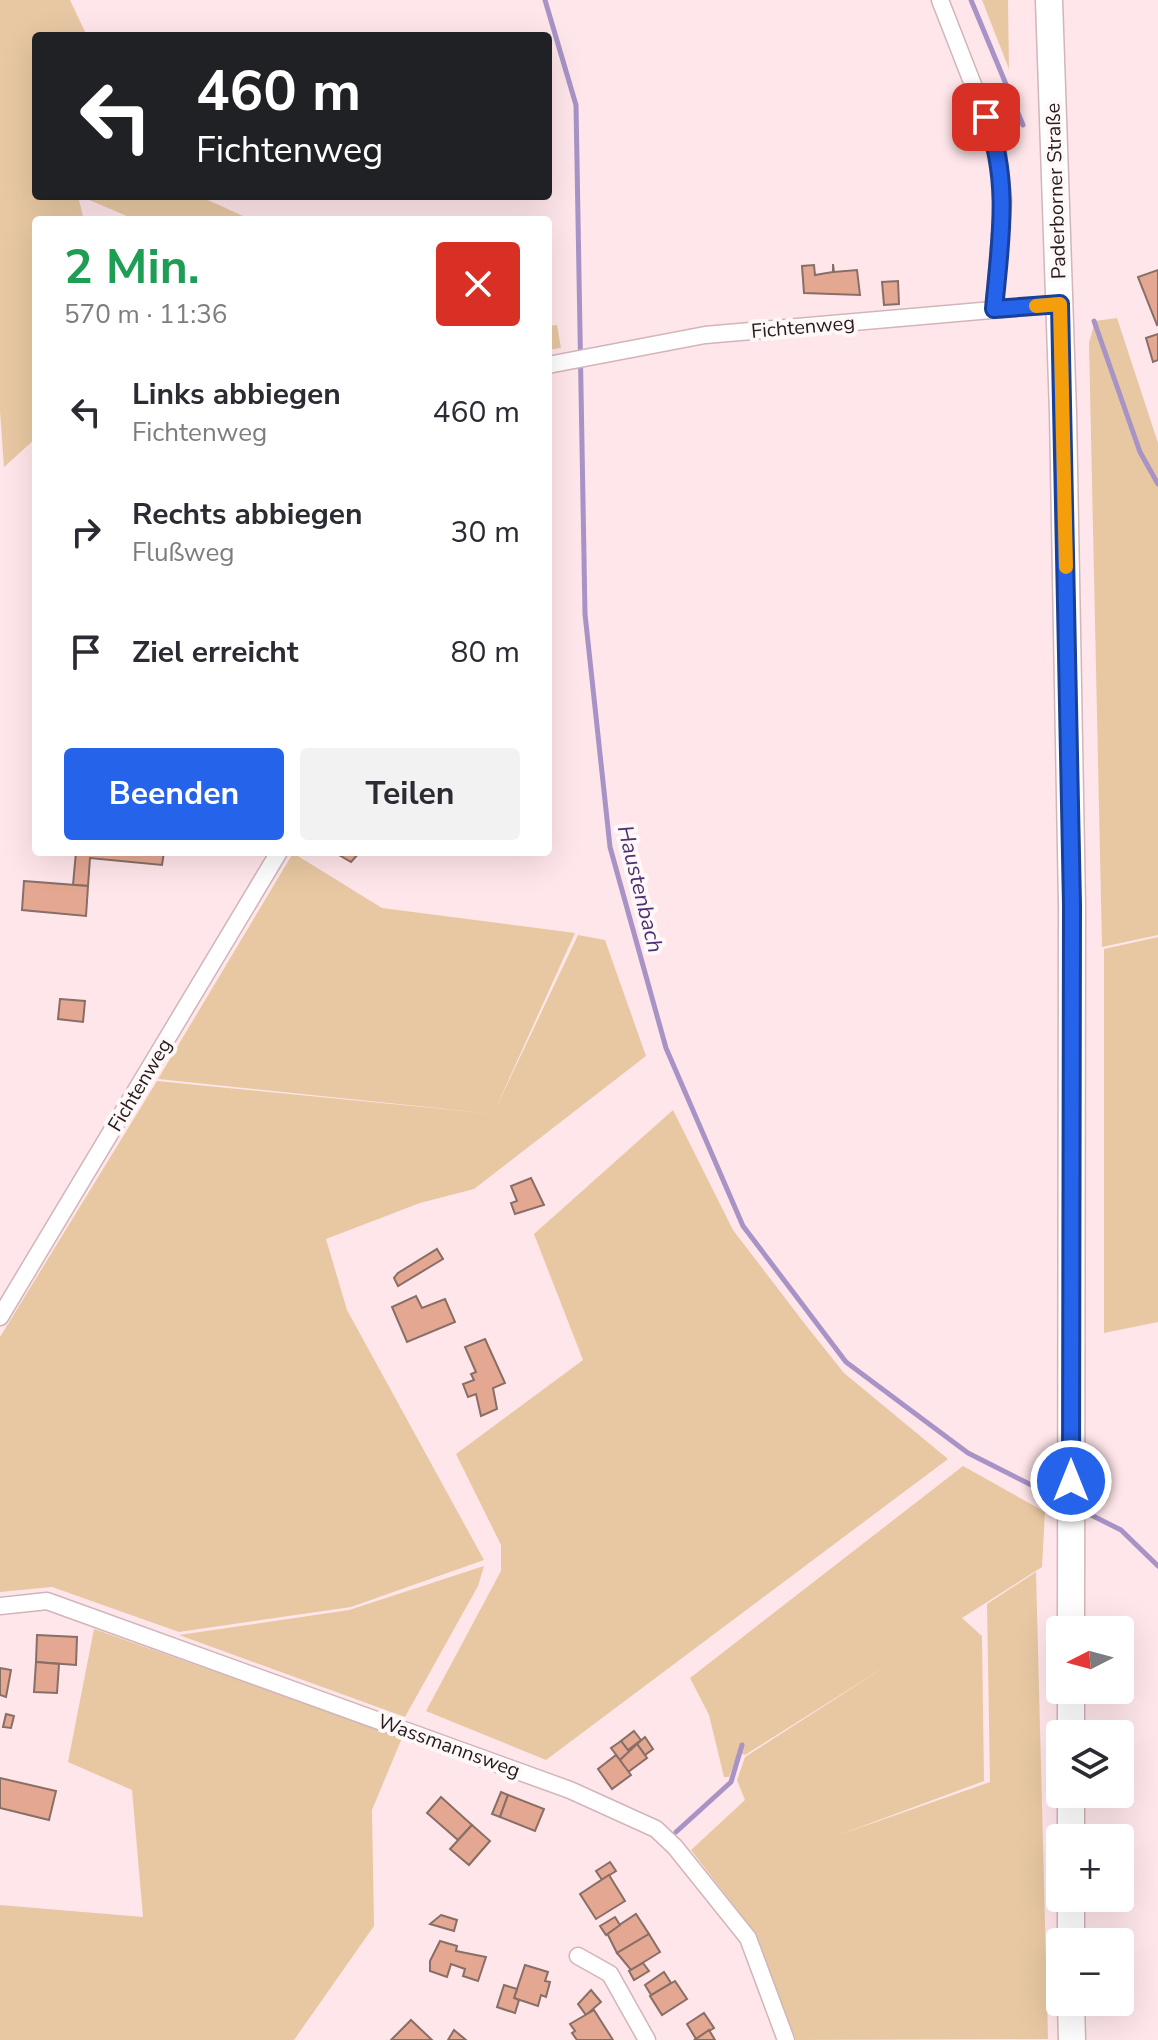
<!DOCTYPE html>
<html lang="de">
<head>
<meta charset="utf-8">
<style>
	body { margin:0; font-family:"Nunito Sans",sans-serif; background:#f2f2f3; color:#2b2b33; height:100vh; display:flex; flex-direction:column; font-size:30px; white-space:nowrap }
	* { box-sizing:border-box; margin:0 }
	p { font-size:26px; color:#7c7c81 }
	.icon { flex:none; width:44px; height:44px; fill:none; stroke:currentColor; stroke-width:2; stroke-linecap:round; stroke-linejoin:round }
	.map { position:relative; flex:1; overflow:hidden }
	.sheet { position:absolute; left:32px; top:216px; width:520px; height:640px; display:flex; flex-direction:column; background:#fff; border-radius:8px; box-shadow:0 8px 32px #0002 }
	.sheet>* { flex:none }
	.hud { position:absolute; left:32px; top:32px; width:520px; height:168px; border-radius:8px; box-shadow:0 8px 32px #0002; background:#202124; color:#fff; overflow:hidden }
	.needle { width:52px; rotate:264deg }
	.buttons { position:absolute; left:1046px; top:1616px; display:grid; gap:16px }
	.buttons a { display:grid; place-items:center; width:88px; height:88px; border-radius:8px; background:#fff; box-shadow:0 8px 32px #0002; font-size:40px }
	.pin { position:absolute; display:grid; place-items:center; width:68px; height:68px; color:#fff; margin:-34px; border-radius:16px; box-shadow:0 4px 12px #0006 }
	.me { position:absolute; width:88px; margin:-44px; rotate:0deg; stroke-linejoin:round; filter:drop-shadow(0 0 6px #0008) }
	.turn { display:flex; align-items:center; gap:28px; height:168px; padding:0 32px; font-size:36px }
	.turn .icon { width:104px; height:104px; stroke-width:2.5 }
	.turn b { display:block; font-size:56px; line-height:68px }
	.round { display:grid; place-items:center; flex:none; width:84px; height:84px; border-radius:8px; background:#f2f2f3 }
	.overview { display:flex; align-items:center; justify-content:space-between; height:136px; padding:0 32px }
	h1 { font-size:48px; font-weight:700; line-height:60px; color:#1e9e55 }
	.cta { display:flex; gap:16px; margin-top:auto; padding:16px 32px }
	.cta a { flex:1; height:92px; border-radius:8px; background:#2563eb; color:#fff; font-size:32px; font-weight:700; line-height:92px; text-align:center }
	.cta a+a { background:#f2f2f3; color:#2b2b33 }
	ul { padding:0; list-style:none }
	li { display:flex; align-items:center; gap:24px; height:120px; padding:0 32px }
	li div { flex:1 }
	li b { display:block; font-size:30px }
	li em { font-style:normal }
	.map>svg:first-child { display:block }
</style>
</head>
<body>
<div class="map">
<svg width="1158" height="2040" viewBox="0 0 1158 2040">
	<rect width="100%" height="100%" fill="#ffe6ea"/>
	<g fill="#e8c8a3">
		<path d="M0 0H70L87 36H36V196H78L84 220H36V438L4 467 0 411Z"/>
		<path d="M982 0H1008L1009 69Z"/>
		<path d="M80 196H199L252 220H136Z"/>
		<path d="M1117 318 1158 443V935L1102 947 1089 343 1095 321Z"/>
		<path d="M557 325 561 348 548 350V326Z"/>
		<path d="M293 853 382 908 575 933 494 1112 578 935 605 940 646 1056 474 1189 420 1203 326 1239 347 1310 484 1560 351 1607 179 1632 52 1587 0 1592V1337L157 1081 494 1114 158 1079Z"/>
		<path d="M1158 937V1322L1104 1333V949Z"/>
		<path d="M673 1110 733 1230 808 1328 844 1373 948 1459 546 1760 426 1711 501 1571V1545L456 1454 583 1360 534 1234Z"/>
		<path d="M963 1466 1045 1512 1042 1567 962 1618 982 1636 984 1781 836 1836 990 1782 987 1604 1036 1572 1048 2039 796 2040 755 1933 691 1850 745 1800 737 1780 745 1757 891 1663 745 1755 738 1753 729 1777H724L709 1715 690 1678Z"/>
		<path d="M484 1566 478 1586 405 1717 179 1635 349 1610Z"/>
		<path d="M94 1629 402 1738 372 1810 374 1926 294 2040H0V1905L143 1917 132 1790 68 1762Z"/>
	</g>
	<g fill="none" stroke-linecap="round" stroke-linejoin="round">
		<g stroke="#a893c7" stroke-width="5">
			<path d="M545 0 576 105 585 614 610 847 666 1048 743 1226 846 1362 968 1453 1061 1500"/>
			<path d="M971 0 1023 125"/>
			<path d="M1094 321 1140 452 1158 484"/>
			<path d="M1081 1510 1121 1530 1158 1566"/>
			<path d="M676 1832 731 1782 742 1745"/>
		</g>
	</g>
	<g fill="#e4a792" stroke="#876e66" stroke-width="2">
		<path d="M833 264 834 272 857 270 860 295 804 293 802 266 814 265 815 275 833 272Z"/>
		<path d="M1158 270V324L1157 325 1138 277Z"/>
		<path d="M898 281 899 304 884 305 882 282Z"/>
		<path d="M1158 334V360L1153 362 1146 338Z"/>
		<path d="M76 852H164L162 865 90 858 88 886 73 885Z"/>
		<path d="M334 852H360L351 862Z"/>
		<path d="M24 881 88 886 86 916 22 910Z"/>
		<path d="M60 999 85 1001 83 1022 58 1019Z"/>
		<path d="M531 1178 544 1205 515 1214 511 1203 517 1201 511 1186Z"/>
		<path d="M437 1249 443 1259 398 1286 394 1278 398 1273Z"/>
		<path d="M416 1296 422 1308 445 1299 455 1322 407 1342 392 1307Z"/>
		<path d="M485 1339 505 1383 493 1388 497 1409 481 1416 476 1394 468 1397 463 1384 474 1380 471 1374 476 1372 465 1347Z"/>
		<path d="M37 1635 77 1637 76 1665 36 1662Z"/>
		<path d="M36 1662 59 1664 57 1693 34 1692Z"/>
		<path d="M0 1668 11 1670 6 1697 0 1695Z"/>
		<path d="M6 1714 14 1716 11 1728 3 1727Z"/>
		<path d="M634 1731 641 1740 628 1750 621 1741Z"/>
		<path d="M645 1737 653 1749 645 1755 637 1744Z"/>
		<path d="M621 1741 630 1753 620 1760 611 1748Z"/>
		<path d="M637 1744 647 1758 628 1772 620 1760Z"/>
		<path d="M616 1755 631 1775 612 1789 598 1769Z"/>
		<path d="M0 1778 56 1791 49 1820 0 1808Z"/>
		<path d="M501 1792 508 1795 500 1817 492 1814Z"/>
		<path d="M508 1795 544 1809 535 1831 500 1817Z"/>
		<path d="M441 1797 472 1825 458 1840 427 1813Z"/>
		<path d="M472 1825 490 1841 469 1865 450 1849Z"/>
		<path d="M610 1862 616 1871 602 1880 596 1871Z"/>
		<path d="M609 1875 625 1901 596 1919 580 1894Z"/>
		<path d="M636 1914 649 1934 617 1953 607 1933Z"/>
		<path d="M441 1915 457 1920 454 1931 430 1924Z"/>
		<path d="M615 1917 620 1925 606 1935 600 1926Z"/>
		<path d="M649 1934 660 1952 631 1970 617 1953Z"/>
		<path d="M440 1941 457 1946 456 1951 486 1957 478 1981 463 1976 465 1969 451 1964 447 1977 430 1971V1961Z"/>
		<path d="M643 1963 649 1971 634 1980 629 1971Z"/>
		<path d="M525 1965 548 1972 545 1981 550 1982 546 1997 541 1995 538 2006 514 1998Z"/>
		<path d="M664 1972 671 1983 651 1995 645 1985Z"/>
		<path d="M675 1981 687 1999 662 2015 650 1996Z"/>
		<path d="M504 1985 517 1989 514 1998 519 2000 515 2013 497 2007Z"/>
		<path d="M591 1990 601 2002 586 2015 578 2004Z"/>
		<path d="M594 2010 613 2040H577L572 2033 575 2031 570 2024Z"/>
		<path d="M704 2013 714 2028 696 2039 687 2024Z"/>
		<path d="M411 2020 432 2040H391Z"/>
		<path d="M454 2030 466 2040H448Z"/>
		<path d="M709 2030 715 2040H694L696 2039Z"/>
	</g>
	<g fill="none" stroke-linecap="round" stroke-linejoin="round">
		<defs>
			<g id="street">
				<path d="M940 0 997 146 1003 201 994 309"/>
				<path d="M548 365 705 335 1060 304"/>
				<path d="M0 1317 279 852"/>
				<path d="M0 1606 47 1601 570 1790 656 1829 675 1847 748 1938 786 2040"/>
				<path d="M578 1956 610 1974 647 2040"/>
			</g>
			<g id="primary">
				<path d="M1049 0 1063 413 1072 905 1071 1630"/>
				<path d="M1071 1690V1734"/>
				<path d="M1071 1794V1838"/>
				<path d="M1071 1898V1942"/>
				<path d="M1071 2002 1072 2040"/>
			</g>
		</defs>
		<use href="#street" stroke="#d2b5b9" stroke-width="19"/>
		<use href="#primary" stroke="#d2b5b9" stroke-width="29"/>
		<use href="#street" stroke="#fff" stroke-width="16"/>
		<use href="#primary" stroke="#fff" stroke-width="26"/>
	</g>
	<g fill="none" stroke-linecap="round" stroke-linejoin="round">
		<defs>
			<path id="route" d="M986 117C1011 180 1000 244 994 309L1060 304 1072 905 1071 1481"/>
		</defs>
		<use href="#route" stroke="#184099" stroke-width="20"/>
		<use href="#route" stroke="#2563eb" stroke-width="14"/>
		<path stroke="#f59e0b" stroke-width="14" d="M1036 306 1060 304 1066 567"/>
	</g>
	<g text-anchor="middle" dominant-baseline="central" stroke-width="8" stroke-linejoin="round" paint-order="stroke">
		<g font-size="20" fill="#261b1d" stroke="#fff8f9">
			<text transform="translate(1056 191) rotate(-92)">Paderborner Straße</text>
			<text transform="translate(803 327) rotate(-5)">Fichtenweg</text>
			<text transform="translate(140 1085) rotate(-59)">Fichtenweg</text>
			<text transform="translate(449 1746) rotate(20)">Wassmannsweg</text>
		</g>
		<g font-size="22" font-style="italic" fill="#4f3171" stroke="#fff8f9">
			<text transform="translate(640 889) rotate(76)">Haustenbach</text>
		</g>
	</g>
</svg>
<div class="buttons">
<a><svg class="needle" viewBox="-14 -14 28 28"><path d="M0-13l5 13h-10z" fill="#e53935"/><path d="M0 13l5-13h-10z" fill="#7c7c81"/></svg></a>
<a><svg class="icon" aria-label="layers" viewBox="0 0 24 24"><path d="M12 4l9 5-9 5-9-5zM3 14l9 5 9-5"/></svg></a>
<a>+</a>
<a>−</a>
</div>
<div class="pin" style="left:986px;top:117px;background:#d93025"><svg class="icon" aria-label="arrive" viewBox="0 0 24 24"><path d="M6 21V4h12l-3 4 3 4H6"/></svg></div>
<svg class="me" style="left:1071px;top:1481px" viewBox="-20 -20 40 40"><circle r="17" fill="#2563eb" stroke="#fff" stroke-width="3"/><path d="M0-11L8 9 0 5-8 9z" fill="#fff"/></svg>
<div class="hud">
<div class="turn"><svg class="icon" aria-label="left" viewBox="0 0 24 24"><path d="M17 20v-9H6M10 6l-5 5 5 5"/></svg><div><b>460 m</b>Fichtenweg</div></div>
</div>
<section class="sheet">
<div class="overview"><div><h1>2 Min.</h1><p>570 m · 11:36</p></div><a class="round" style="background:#d93025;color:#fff"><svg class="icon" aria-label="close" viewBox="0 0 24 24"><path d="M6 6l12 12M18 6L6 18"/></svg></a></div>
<ul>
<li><svg class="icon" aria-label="left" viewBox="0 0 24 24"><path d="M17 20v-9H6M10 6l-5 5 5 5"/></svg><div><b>Links abbiegen</b><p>Fichtenweg</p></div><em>460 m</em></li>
<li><svg class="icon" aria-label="right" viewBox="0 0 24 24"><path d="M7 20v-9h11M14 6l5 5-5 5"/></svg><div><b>Rechts abbiegen</b><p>Flußweg</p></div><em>30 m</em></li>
<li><svg class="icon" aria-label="arrive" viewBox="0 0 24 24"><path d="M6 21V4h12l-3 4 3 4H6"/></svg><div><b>Ziel erreicht</b></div><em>80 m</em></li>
</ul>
<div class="cta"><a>Beenden</a><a>Teilen</a></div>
</section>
</div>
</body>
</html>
